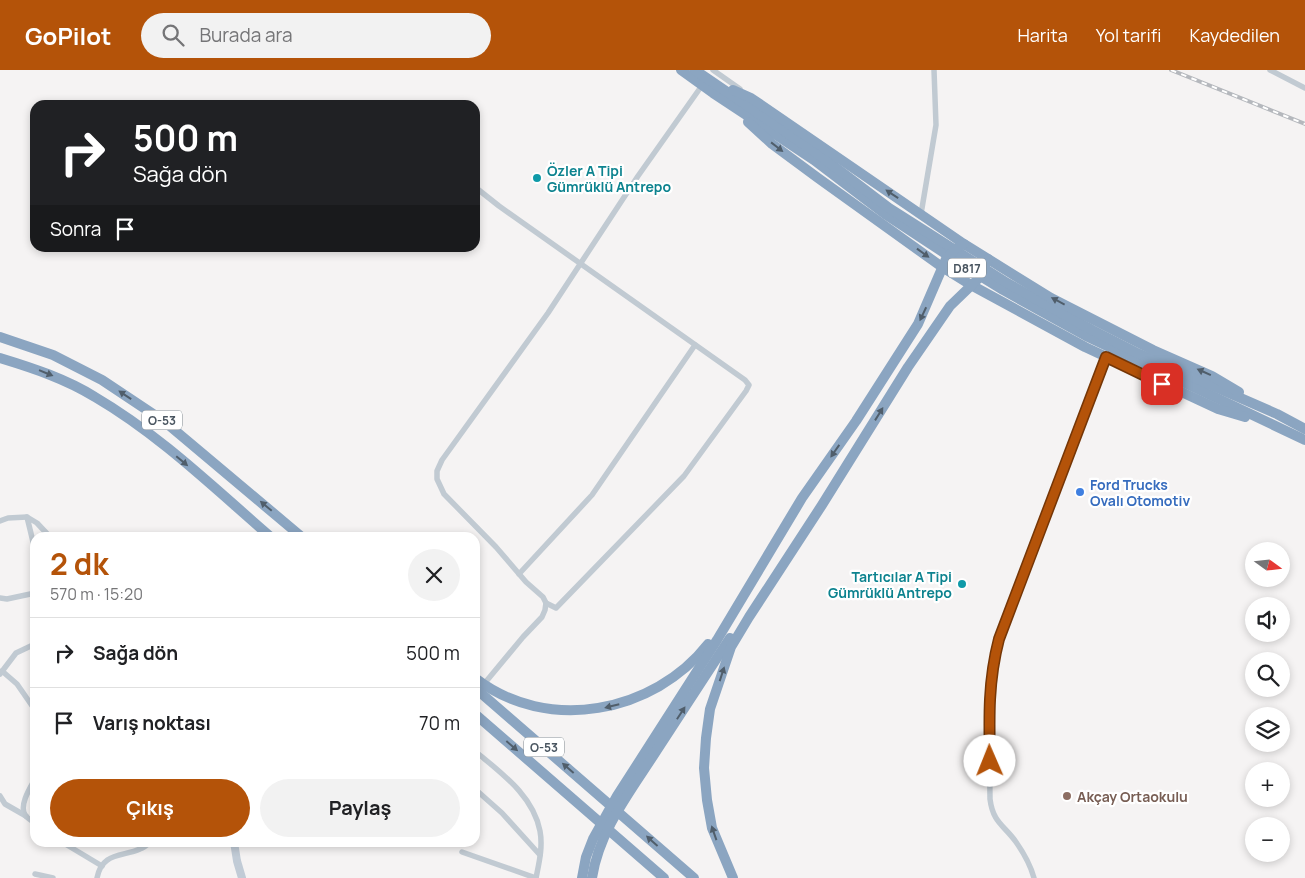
<!DOCTYPE html>
<html lang="tr">
<head>
<meta charset="utf-8">
<style>
	body { margin:0; font-family:Manrope,sans-serif; background:#f2f2f2; color:#202124; height:100vh; display:flex; flex-direction:column; font-size:19px; white-space:nowrap }
	* { box-sizing:border-box; margin:0 }
	p { font-size:16px; color:#757577 }
	.icon { flex:none; width:28px; height:28px; fill:none; stroke:currentColor; stroke-width:2; stroke-linecap:round; stroke-linejoin:round }
	.map { position:relative; flex:1; overflow:hidden }
	.details { position:absolute; left:30px; top:462px; width:450px; height:315px; display:flex; flex-direction:column; background:#fff; border-radius:15px; box-shadow:0 2px 8px #0003 }
	.details>* { flex:none }
	.top-card { position:absolute; left:30px; top:30px; width:450px; height:152px; border-radius:15px; box-shadow:0 2px 8px #0003; background:#202124; color:#fff; overflow:hidden }
	.needle { width:32px; rotate:105deg }
	.tools { position:absolute; left:1245px; top:472px; display:grid; gap:10px }
	.tools a { display:grid; place-items:center; width:45px; height:45px; border-radius:50%; background:#fff; box-shadow:0 2px 8px #0003; font-size:25px }
	.pin { position:absolute; display:grid; place-items:center; width:42px; height:42px; color:#fff; margin:-21px; border-radius:10px; box-shadow:0 2px 8px #0006 }
	.me { position:absolute; width:55px; margin:-28px; rotate:359deg; stroke-linejoin:round; filter:drop-shadow(0 0 4px #0008) }
	.turn { display:flex; align-items:center; gap:18px; height:105px; padding:0 20px; font-size:22px }
	.turn .icon { width:65px; height:65px; stroke-width:2.5 }
	.turn b { display:block; font-size:35px; line-height:42px }
	.then { display:flex; align-items:center; height:48px; padding:0 20px; background:#0003; gap:10px; font-size:19px }
	.round { display:grid; place-items:center; flex:none; width:52px; height:52px; border-radius:26px; background:#f2f2f2 }
	.overview { display:flex; align-items:center; justify-content:space-between; height:85px; padding:0 20px }
	h1 { font-size:30px; font-weight:700; line-height:38px; color:#b45309 }
	.cta { display:flex; gap:10px; margin-top:auto; padding:10px 20px }
	.cta a { flex:1; height:58px; border-radius:30px; background:#b45309; color:#fff; font-size:20px; font-weight:700; line-height:58px; text-align:center }
	.cta a+a { background:#f2f2f2; color:#202124 }
	ul { padding:0; list-style:none }
	li { display:flex; align-items:center; gap:15px; height:70px; padding:0 20px; border-top:1px solid #e0e0e0 }
	li div { flex:1 }
	li b { display:block; font-size:19px }
	li em { font-style:normal }
	header { display:flex; align-items:center; gap:30px; box-sizing:border-box; height:70px; padding:0 25px; background:#b45309; color:#fff }
	header strong { font-size:24px }
	nav { display:flex; gap:28px; margin-inline-start:auto; font-size:18px }
	.search { width:350px; height:45px; background:#f2f2f2; display:flex; align-items:center; gap:12px; box-sizing:border-box; padding:0 18px; border-radius:28px; color:#757577; font-size:19px }
	.map>svg:first-child { display:block }
</style>
</head>
<body>
<header>
<strong>GoPilot</strong>
<div class="search"><svg class="icon" aria-label="search" viewBox="0 0 24 24"><circle cx="10" cy="10" r="6"/><path d="M15 15l6 6"/></svg>Burada ara</div>
<nav><a>Harita</a><a>Yol tarifi</a><a>Kaydedilen</a></nav>
</header>
<div class="map">
<svg width="1305" height="808" viewBox="0 0 1305 808">
	<rect width="100%" height="100%" fill="#f5f3f3"/>
	<g fill="none" stroke-linecap="round" stroke-linejoin="round">
		<g stroke="#c1cad2" stroke-width="5.5">
			<path d="M713 0 740 19"/>
			<path d="M1270 0 1305 18"/>
			<path d="M475 117 499 136 745 310 749 315 746 321 684 406 556 538 546 533"/>
			<path d="M921 144 936 55 934 0"/>
			<path d="M0 451 8 448 27 447"/>
			<path d="M148 468H174"/>
			<path d="M35 480 27 447 37 453 51 468"/>
			<path d="M519 504 592 425 695 275"/>
			<path d="M0 528 7 529 35 523"/>
			<path d="M2 601 17 614 35 640"/>
			<path d="M0 604 16 583 35 574"/>
			<path d="M484 614 523 567 542 547 545 540 546 533 543 527 526 512 496 477 444 424 437 409V401L442 390 548 243 638 106 703 14"/>
			<path d="M475 681C501 703 533 725 540 761 543 777 539 793 536 808"/>
			<path d="M35 709C30 718 19 735 25 745 27 748 32 751 35 753"/>
			<path d="M475 719 502 743 540 785"/>
			<path d="M0 726 5 734 26 746"/>
			<path d="M62 772 102 796"/>
			<path d="M462 782 536 808"/>
			<path d="M35 804 53 808"/>
			<path d="M97 808C102 782 122 787 140 779 143 778 147 775 150 772"/>
			<path d="M1034 808C1031 797 1023 782 1016 772 1004 755 993 753 990 729L989 628 995 587 1006 549 1106 287"/>
		</g>
		<path stroke="#c1cbd6" stroke-width="8" d="M234 772 237 791 242 808"/>
		<g stroke="#8ba5c1" stroke-width="10">
			<path d="M681 0 713 23 814 90 885 144 961 194 1003 220 1086 266 1305 370"/>
			<path d="M695 0 818 84 889 138 1007 213 1092 260 1135 282 1277 344 1305 359"/>
			<path d="M733 20 751 28 964 174 1051 228 1153 280 1212 306 1239 322"/>
			<path d="M748 52 772 74 818 108 942 197 971 215 1085 277 1218 339 1245 347"/>
			<path d="M0 267 53 285 102 310 165 352 303 468"/>
			<path d="M0 288C33 298 66 309 95 327 160 365 215 419 272 468"/>
			<path d="M475 608C547 664 654 643 708 574"/>
			<path d="M475 618 694 808"/>
			<path d="M475 644 664 808"/>
			<path d="M582 808 586 787 593 769 617 726 717 570 802 428 856 351 918 254 946 189 955 179 964 174"/>
			<path d="M592 808C599 761 630 722 655 683 680 645 705 606 730 568"/>
			<path d="M733 808 712 758 707 730 704 698 706 668 710 639 731 577 749 547 822 435 908 297 950 236 978 209 988 189"/>
		</g>
		<defs>
			<path id="rail" d="M1171 0 1305 54"/>
		</defs>
		<use href="#rail" stroke="#b5b8bd" stroke-width="4"/>
		<use href="#rail" stroke="#fff" stroke-width="2" stroke-dasharray="5.5" stroke-linecap="butt"/>
	</g>
	<defs><path id="oneway-solid" d="M-6-.8H1V-3.2L6.5 0L1 3.2V.8H-6Z" transform="scale(1.25)"/></defs>
	<g fill="#505e6b">
		<use href="#oneway-solid" transform="translate(777 77) rotate(38)"/>
		<use href="#oneway-solid" transform="translate(892 124) rotate(-146)"/>
		<use href="#oneway-solid" transform="translate(923 183) rotate(36)"/>
		<use href="#oneway-solid" transform="translate(1058 231) rotate(-152)"/>
		<use href="#oneway-solid" transform="translate(923 244) rotate(115)"/>
		<use href="#oneway-solid" transform="translate(1204 302) rotate(-156)"/>
		<use href="#oneway-solid" transform="translate(46 303) rotate(22)"/>
		<use href="#oneway-solid" transform="translate(125 325) rotate(-146)"/>
		<use href="#oneway-solid" transform="translate(879 344) rotate(-58)"/>
		<use href="#oneway-solid" transform="translate(835 381) rotate(125)"/>
		<use href="#oneway-solid" transform="translate(182 391) rotate(40)"/>
		<use href="#oneway-solid" transform="translate(266 436) rotate(-140)"/>
		<use href="#oneway-solid" transform="translate(722 604) rotate(-72)"/>
		<use href="#oneway-solid" transform="translate(612 636) rotate(166)"/>
		<use href="#oneway-solid" transform="translate(681 643) rotate(-57)"/>
		<use href="#oneway-solid" transform="translate(512 676) rotate(41)"/>
		<use href="#oneway-solid" transform="translate(568 698) rotate(-139)"/>
		<use href="#oneway-solid" transform="translate(714 763) rotate(-109)"/>
		<use href="#oneway-solid" transform="translate(652 771) rotate(-138)"/>
	</g>
	<g fill="none" stroke-linecap="round" stroke-linejoin="round">
		<defs>
			<path id="route" d="M990 691C989 648 988 611 999 569L1106 287 1162 314"/>
		</defs>
		<use href="#route" stroke="#753606" stroke-width="12"/>
		<use href="#route" stroke="#b45309" stroke-width="9"/>
	</g>
	<g fill="#0f9aa8" stroke="#fff" stroke-width="2">
		<circle cx="537" cy="108" r="5"/>
		<circle cx="962" cy="514" r="5"/>
	</g>
	<circle fill="#3f7fe0" stroke="#fff" stroke-width="2" cx="1080" cy="422" r="5"/>
	<circle fill="#8d6e63" stroke="#fff" stroke-width="2" cx="1067" cy="726" r="5"/>
	<g text-anchor="middle" dominant-baseline="central" stroke-width="4.5" stroke-linejoin="round" paint-order="stroke">
		<g fill="#fff" stroke="#808990" stroke-width="1">
			<rect x="948" y="188.5" width="38" height="19" rx="4"/>
			<rect x="142" y="340.5" width="40" height="19" rx="4"/>
			<rect x="524" y="667.5" width="40" height="19" rx="4"/>
		</g>
		<g font-size="12" font-weight="bold" fill="#4a5661">
			<text x="967" y="198">D817</text>
			<text x="162" y="350">O-53</text>
			<text x="544" y="677">O-53</text>
		</g>
		<g font-size="14" font-weight="bold" fill="#0d838f" stroke="#fff" text-anchor="start">
			<text x="547" y="100">Özler A Tipi<tspan x="547" dy="16">Gümrüklü Antrepo</tspan></text>
			<text x="952" y="506" text-anchor="end">Tartıcılar A Tipi<tspan x="952" dy="16">Gümrüklü Antrepo</tspan></text>
		</g>
		<g font-size="14" font-weight="bold" fill="#366cbe" stroke="#fff" text-anchor="start">
			<text x="1090" y="414">Ford Trucks<tspan x="1090" dy="16">Ovalı Otomotiv</tspan></text>
		</g>
		<g font-size="14" font-weight="bold" fill="#785e54" stroke="#fff" text-anchor="start">
			<text x="1077" y="726">Akçay Ortaokulu</text>
		</g>
	</g>
</svg>
<div class="tools">
<a><svg class="needle" viewBox="-14 -14 28 28"><path d="M0-13l5 13h-10z" fill="#e53935"/><path d="M0 13l5-13h-10z" fill="#757577"/></svg></a>
<a><svg class="icon" aria-label="sound" viewBox="0 0 24 24"><path d="M4 9h4l5-4v14l-5-4H4zM17 9q2 3 0 6"/></svg></a>
<a><svg class="icon" aria-label="search" viewBox="0 0 24 24"><circle cx="10" cy="10" r="6"/><path d="M15 15l6 6"/></svg></a>
<a><svg class="icon" aria-label="layers" viewBox="0 0 24 24"><path d="M12 4l9 5-9 5-9-5zM3 14l9 5 9-5"/></svg></a>
<a>+</a>
<a>−</a>
</div>
<div class="pin" style="left:1162px;top:314px;background:#d93025"><svg class="icon" aria-label="arrive" viewBox="0 0 24 24"><path d="M6 21V4h12l-3 4 3 4H6"/></svg></div>
<svg class="me" style="left:990px;top:691px" viewBox="-20 -20 40 40"><circle r="19" fill="#fff"/><path d="M0-13L10 11 0 6-10 11z" fill="#b45309"/></svg>
<div class="top-card">
<div class="turn"><svg class="icon" aria-label="right" viewBox="0 0 24 24"><path d="M7 20v-9h11M14 6l5 5-5 5"/></svg><div><b>500 m</b>Sağa dön</div></div>
<div class="then">Sonra<svg class="icon" aria-label="arrive" viewBox="0 0 24 24"><path d="M6 21V4h12l-3 4 3 4H6"/></svg></div>
</div>
<section class="details">
<div class="overview"><div><h1>2 dk</h1><p>570 m · 15:20</p></div><a class="round"><svg class="icon" aria-label="close" viewBox="0 0 24 24"><path d="M6 6l12 12M18 6L6 18"/></svg></a></div>
<ul>
<li><svg class="icon" aria-label="right" viewBox="0 0 24 24"><path d="M7 20v-9h11M14 6l5 5-5 5"/></svg><div><b>Sağa dön</b></div><em>500 m</em></li>
<li><svg class="icon" aria-label="arrive" viewBox="0 0 24 24"><path d="M6 21V4h12l-3 4 3 4H6"/></svg><div><b>Varış noktası</b></div><em>70 m</em></li>
</ul>
<div class="cta"><a>Çıkış</a><a>Paylaş</a></div>
</section>
</div>
</body>
</html>
